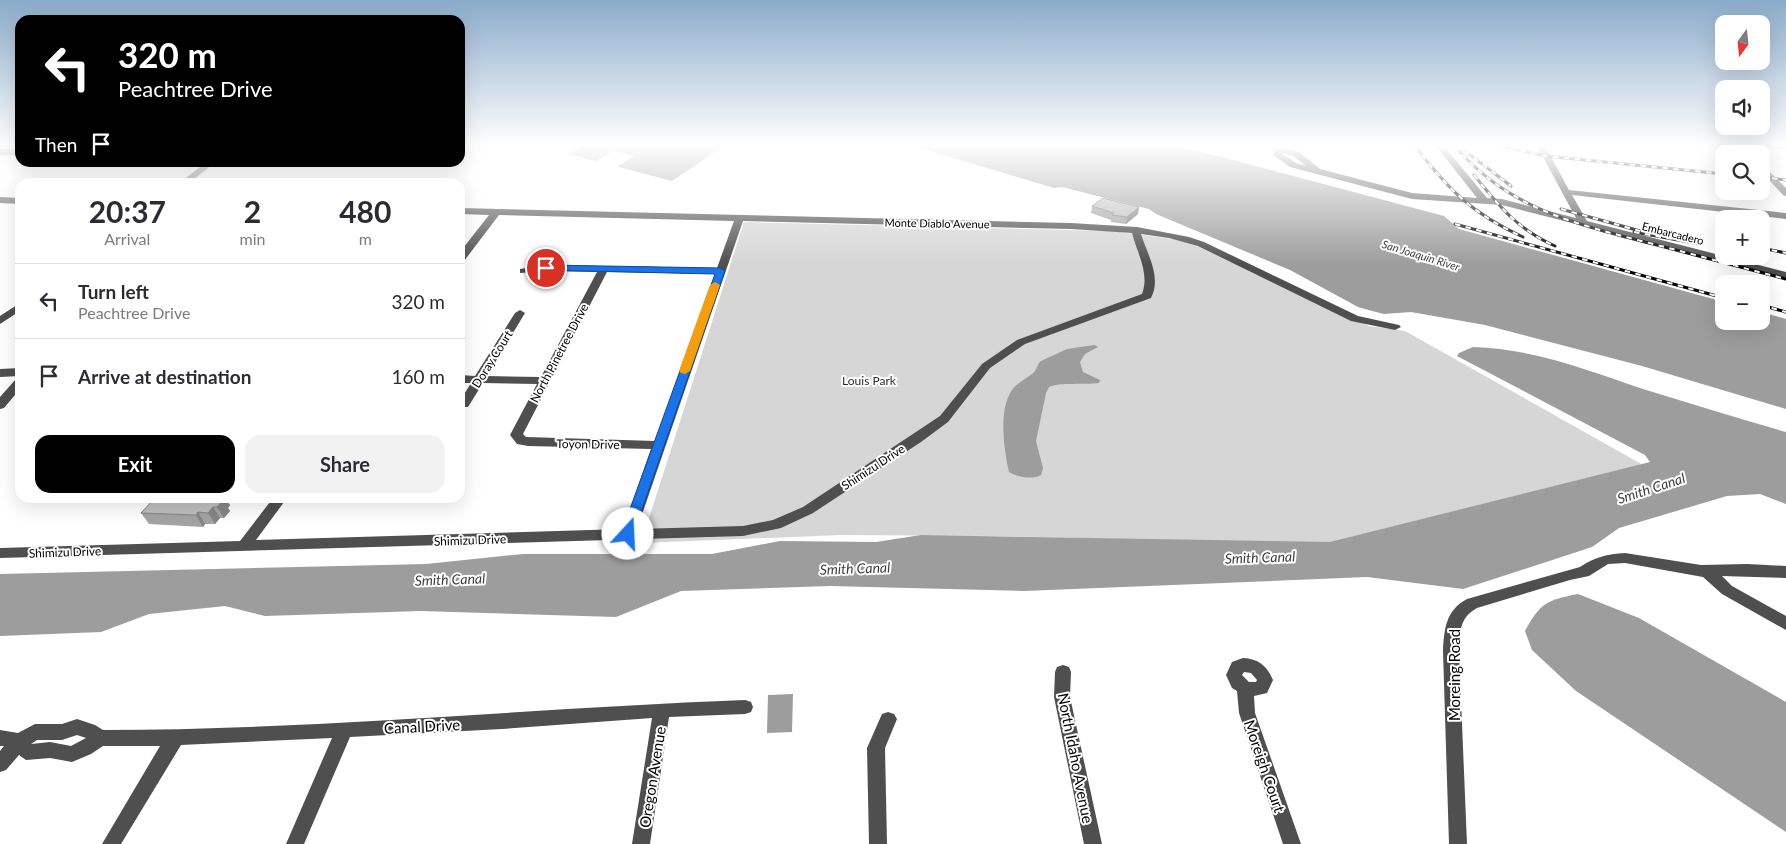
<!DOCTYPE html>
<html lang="en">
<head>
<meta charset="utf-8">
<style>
	body { margin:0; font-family:Lato,sans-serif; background:#f2f2f3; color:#2b2b33; height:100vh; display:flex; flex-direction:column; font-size:19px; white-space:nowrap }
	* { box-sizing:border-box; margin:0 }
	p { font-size:16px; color:#7c7c81 }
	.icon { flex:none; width:28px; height:28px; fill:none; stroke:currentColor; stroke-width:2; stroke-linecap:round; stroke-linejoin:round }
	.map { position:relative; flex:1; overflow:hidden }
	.panel { position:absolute; left:15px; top:178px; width:450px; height:325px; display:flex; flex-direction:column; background:#fff; border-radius:15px; box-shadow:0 5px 20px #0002 }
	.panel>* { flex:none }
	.top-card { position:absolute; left:15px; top:15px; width:450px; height:152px; border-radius:15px; box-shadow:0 5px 20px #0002; background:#000; color:#fff; overflow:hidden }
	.needle { width:32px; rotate:195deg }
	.buttons { position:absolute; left:1715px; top:15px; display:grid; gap:10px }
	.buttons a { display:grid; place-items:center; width:55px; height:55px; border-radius:10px; background:#fff; box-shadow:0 5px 20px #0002; font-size:25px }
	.pin { position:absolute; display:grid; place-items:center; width:42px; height:42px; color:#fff; margin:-21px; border:2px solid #fff; border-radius:50%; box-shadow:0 1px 5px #0007 }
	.me { position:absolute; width:55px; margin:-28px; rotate:20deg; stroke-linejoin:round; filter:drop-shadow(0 0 4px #0008) }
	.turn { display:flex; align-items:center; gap:18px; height:105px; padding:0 20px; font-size:22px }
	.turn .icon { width:65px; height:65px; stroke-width:2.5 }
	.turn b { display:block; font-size:35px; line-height:42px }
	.then { display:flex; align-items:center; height:48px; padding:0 20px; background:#0003; gap:10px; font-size:19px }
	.eta { display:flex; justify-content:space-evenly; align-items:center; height:85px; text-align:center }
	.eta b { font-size:30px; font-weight:700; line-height:35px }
	.cta { display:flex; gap:10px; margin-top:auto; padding:10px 20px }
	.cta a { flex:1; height:58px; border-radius:15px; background:#000; color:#fff; font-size:20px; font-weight:700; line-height:58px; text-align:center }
	.cta a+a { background:#f2f2f3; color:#2b2b33 }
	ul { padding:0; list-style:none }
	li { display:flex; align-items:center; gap:15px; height:75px; padding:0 20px; border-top:1px solid #e1e1e2 }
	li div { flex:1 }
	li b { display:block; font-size:19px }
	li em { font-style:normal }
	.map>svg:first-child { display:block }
</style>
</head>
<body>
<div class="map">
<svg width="1786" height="844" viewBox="0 0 1786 844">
	<rect width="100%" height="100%" fill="#fff"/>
	<path fill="#d6d6d6" d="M744 222 1111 231 1173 239 1209 247 1369 326 1405 331 1652 470 1339 544 997 536 841 535 641 543Z"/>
	<g fill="#9d9d9d">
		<path d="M582 146H724L672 181 569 154Z"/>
		<path d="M913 146H1180L1444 216 1459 229 1724 302V321H1761V312L1786 319V409L1642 366 1485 325 1411 312 1384 314 1372 311 1358 307 1290 270 1156 214 1149 209 1062 187 1054 188Z"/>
		<path d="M1095 345 1098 347 1085 354 1080 362 1083 372 1100 380 1099 383C1085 385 1059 382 1049 387L1046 393 1036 441 1043 468 1041 475C1032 480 1017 477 1009 472 1004 449 998 410 1012 390 1018 382 1026 379 1033 373 1037 370 1037 364 1041 361L1067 349Z"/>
		<path d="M1473 347C1534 349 1587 370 1643 389 1691 404 1738 418 1786 432V504L1760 494 1727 496 1619 528 1592 547 1463 589 1367 577 1024 591 830 586 681 591 616 617 420 611 265 616 225 606 149 614 101 632 0 636V574L426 564 523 554H712L780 541 876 542 921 535 1330 542 1650 462 1645 455 1457 356 1459 353Z"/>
		<path d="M1578 594 1639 618 1786 702V832L1576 691 1532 650 1525 631C1540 603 1547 600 1578 594Z"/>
		<path d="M793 694 792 732 767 733 768 695Z"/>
	</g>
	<path fill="#fff" d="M613 151 634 156 617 167 596 161Z"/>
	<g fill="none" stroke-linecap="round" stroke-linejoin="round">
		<g fill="#4f4f4f" fill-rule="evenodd">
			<path d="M1436 146H1444L1487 198 1502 199 1576 218 1537 146H1545L1569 190 1786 213V219L1572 195 1587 221 1786 272V278L1502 205 1412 199 1290 167 1273 155 1278 148H1286L1299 152 1320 169 1412 193 1477 198ZM1283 153 1293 156 1306 166 1296 163 1282 154Z"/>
			<path d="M1739 146H1748L1754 154H1745Z"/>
			<path d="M1767 146H1786V149L1771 148Z"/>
			<rect x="0" y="149" width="20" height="6"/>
			<path d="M206 162H216L190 182H181Z"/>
			<path d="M1761 163 1786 188V196L1783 195 1761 171Z"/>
			<path d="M0 197 20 198V204L0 203Z"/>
			<path d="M460 208 1071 223 1137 227 1189 237 1204 242 1358 316 1399 325 1401 327 1395 330 1351 321 1198 246 1169 238 1141 234C1147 254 1162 277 1151 298L1025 344 990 368 948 422 921 442 813 513 781 528 743 536 0 558V548L240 541 273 498H287L256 540 623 529 651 449 528 446 517 444 510 435 537 384 483 383 468 407H460V401L471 383H460V375L475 376 515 313 520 310 525 313 487 376 541 377 597 272 546 271 520 273V269L546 265 717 268 734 221 499 215 464 261 460 262V252L489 215 460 214ZM743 221 1071 229 1132 233C1137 253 1150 273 1142 294L1017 340 982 364 940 416 803 507 773 520 743 526 637 529ZM607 272 715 274 655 441 526 437 523 434Z"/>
			<path d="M20 303V311L0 324V316Z"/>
			<path d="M20 368V376L0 377V369Z"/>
			<path d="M20 378V389L4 408 0 409V397L16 379Z"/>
			<path d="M1625 553 1701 565 1748 564 1786 566V578L1722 576 1732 586 1786 616V630L1722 594 1703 577 1625 563 1608 564 1589 576 1570 580 1477 608C1459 618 1460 632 1459 651L1467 844H1449L1443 651C1444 629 1446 610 1467 599L1580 567C1595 557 1607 554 1625 553Z"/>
			<path d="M1243 658C1259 659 1267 666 1273 680L1267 693 1254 696 1255 713 1301 844H1283L1239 713 1237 691 1232 688 1226 675 1232 662ZM1244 672 1251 673 1257 680 1256 682H1249L1242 675Z"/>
			<path d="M1063 665 1069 667 1071 672 1070 697 1102 844H1084L1054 697 1055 672 1057 667Z"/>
			<path d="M745 700 751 702 753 707 751 712 745 714 669 717 650 844H632L652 718 502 729 350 737 304 844H286L332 738 181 745 121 844H102L160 746H103L91 754 72 762 50 758 26 760 19 755 6 770 0 772V751L4 746H0V730L18 733 35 724H62L77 719 95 725 103 730C317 730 531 708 745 700ZM77 735 86 738 71 746 50 742 31 744 37 740H62Z"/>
			<path d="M888 712 894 714 897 719 885 748 887 844H869L867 748 882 714Z"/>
		</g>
		<defs>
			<g id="rail">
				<path d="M1415 146C1449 190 1471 213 1523 237"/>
				<path d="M1455 146C1508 210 1580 225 1657 245 1700 256 1743 268 1786 279"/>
				<path d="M1499 146 1546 156 1724 174"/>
				<path d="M1465 151 1511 186"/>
				<path d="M1474 175C1499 206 1517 229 1555 246"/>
				<path d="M1761 177 1786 180"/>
				<path d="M1561 209 1640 231"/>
				<path d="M1455 224 1724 298"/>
				<path d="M1634 232 1700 244"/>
				<path d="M1761 248 1786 253"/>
				<path d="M1761 305 1786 312"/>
			</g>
		</defs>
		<use href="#rail" stroke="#000" stroke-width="3"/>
		<use href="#rail" stroke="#fff" stroke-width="2" stroke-dasharray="5.5" stroke-linecap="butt"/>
	</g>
	<g fill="#a4a4a4">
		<path d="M1092 206 1139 207 1138 214 1126 224 1111 222V220L1091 213Z"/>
		<path d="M155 498H225L230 505 228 508 230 511 224 518H220L215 524H205L203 527 149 524 141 513Z"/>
	</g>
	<g fill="#868686">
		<path d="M1139 207 1138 214 1126 224 1127 217Z"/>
		<path d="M216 498H225L230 505 228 508 230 511 224 518 217 507Z"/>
		<path d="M213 507 220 518 215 524 208 513Z"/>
		<path d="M198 512 205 524 203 527 196 515Z"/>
	</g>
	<g fill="#bfbfbf" stroke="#868686">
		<path d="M1103 198 1139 207 1127 217 1112 215 1114 213 1092 206Z"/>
		<path d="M155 498H220L218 500H223L217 507H213L208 513 198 512 196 515 141 513Z"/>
	</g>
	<linearGradient id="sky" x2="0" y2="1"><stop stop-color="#8aabca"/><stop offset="0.55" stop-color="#fff"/><stop offset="1" stop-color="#fff" stop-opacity="0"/></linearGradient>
	<rect width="1786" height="264" fill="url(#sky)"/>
	<path fill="#1a73e8" stroke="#114b97" d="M546 265 720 268 725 271 632 538H623L621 534 715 274 543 270 541 268Z"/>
	<path fill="#f59e0b" d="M715 282 720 285 690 371 685 374 681 373 679 371 710 285Z"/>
	<g text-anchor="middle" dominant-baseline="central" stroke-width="4" stroke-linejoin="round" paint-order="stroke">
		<g font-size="11" fill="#000" stroke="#fff">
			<text transform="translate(937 223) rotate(1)">Monte Diablo Avenue</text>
			<text transform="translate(1673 233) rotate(14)">Embarcadero</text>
		</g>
		<g font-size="11" font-style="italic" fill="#3e3e3e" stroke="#fff">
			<text transform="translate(1421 255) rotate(17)">San Joaquin River</text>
		</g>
		<g font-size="12" fill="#000" stroke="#fff">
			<text transform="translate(559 353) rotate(-62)">North Pinetree Drive</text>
			<text transform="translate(492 359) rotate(-58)">Doray Court</text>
			<text transform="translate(588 444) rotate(1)">Toyon Drive</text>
			<text transform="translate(873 467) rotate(-33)">Shimizu Drive</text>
			<text transform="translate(470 540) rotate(-2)">Shimizu Drive</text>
			<text transform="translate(65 552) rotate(-2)">Shimizu Drive</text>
		</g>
		<g font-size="12" fill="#2d2d2d" stroke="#fff">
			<text x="869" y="380">Louis Park</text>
		</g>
		<g font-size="14" font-style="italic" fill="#3e3e3e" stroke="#fff">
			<text transform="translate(1651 488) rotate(-18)">Smith Canal</text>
			<text transform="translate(1260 557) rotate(-2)">Smith Canal</text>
			<text transform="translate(855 568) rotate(-2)">Smith Canal</text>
			<text transform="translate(450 579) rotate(-2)">Smith Canal</text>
		</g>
		<g font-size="15" fill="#000" stroke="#fff">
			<text transform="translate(1454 675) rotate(-90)">Moreing Road</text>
			<text transform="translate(422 726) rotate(-3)">Canal Drive</text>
			<text transform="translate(1076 758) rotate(79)">North Idaho Avenue</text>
			<text transform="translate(1265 766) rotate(71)">Moreigh Court</text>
			<text transform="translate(652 777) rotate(-81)">Oregon Avenue</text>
		</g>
	</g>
</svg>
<div class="buttons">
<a><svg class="needle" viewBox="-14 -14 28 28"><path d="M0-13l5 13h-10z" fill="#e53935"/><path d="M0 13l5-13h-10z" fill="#7c7c81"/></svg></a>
<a><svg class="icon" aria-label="sound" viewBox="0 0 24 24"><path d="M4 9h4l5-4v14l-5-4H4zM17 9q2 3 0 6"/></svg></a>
<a><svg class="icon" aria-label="search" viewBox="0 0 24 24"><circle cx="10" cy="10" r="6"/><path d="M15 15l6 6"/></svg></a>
<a>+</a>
<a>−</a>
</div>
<div class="pin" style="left:546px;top:268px;background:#d93025"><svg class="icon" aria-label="arrive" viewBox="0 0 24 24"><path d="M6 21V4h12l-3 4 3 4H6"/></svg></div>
<svg class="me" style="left:628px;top:534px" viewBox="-20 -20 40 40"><circle r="19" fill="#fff"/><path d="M0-13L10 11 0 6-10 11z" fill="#1a73e8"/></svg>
<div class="top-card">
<div class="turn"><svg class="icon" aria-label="left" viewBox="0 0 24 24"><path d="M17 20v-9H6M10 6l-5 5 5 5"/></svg><div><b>320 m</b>Peachtree Drive</div></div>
<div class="then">Then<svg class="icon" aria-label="arrive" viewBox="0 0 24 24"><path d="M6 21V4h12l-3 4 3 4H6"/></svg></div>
</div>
<section class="panel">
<div class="eta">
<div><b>20:37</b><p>Arrival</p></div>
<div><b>2</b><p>min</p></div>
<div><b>480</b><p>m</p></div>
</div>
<ul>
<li><svg class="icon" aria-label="left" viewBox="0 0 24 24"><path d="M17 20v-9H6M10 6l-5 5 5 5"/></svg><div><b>Turn left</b><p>Peachtree Drive</p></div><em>320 m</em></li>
<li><svg class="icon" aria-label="arrive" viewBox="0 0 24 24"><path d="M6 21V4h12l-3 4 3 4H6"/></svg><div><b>Arrive at destination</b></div><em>160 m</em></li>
</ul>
<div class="cta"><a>Exit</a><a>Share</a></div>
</section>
</div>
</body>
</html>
